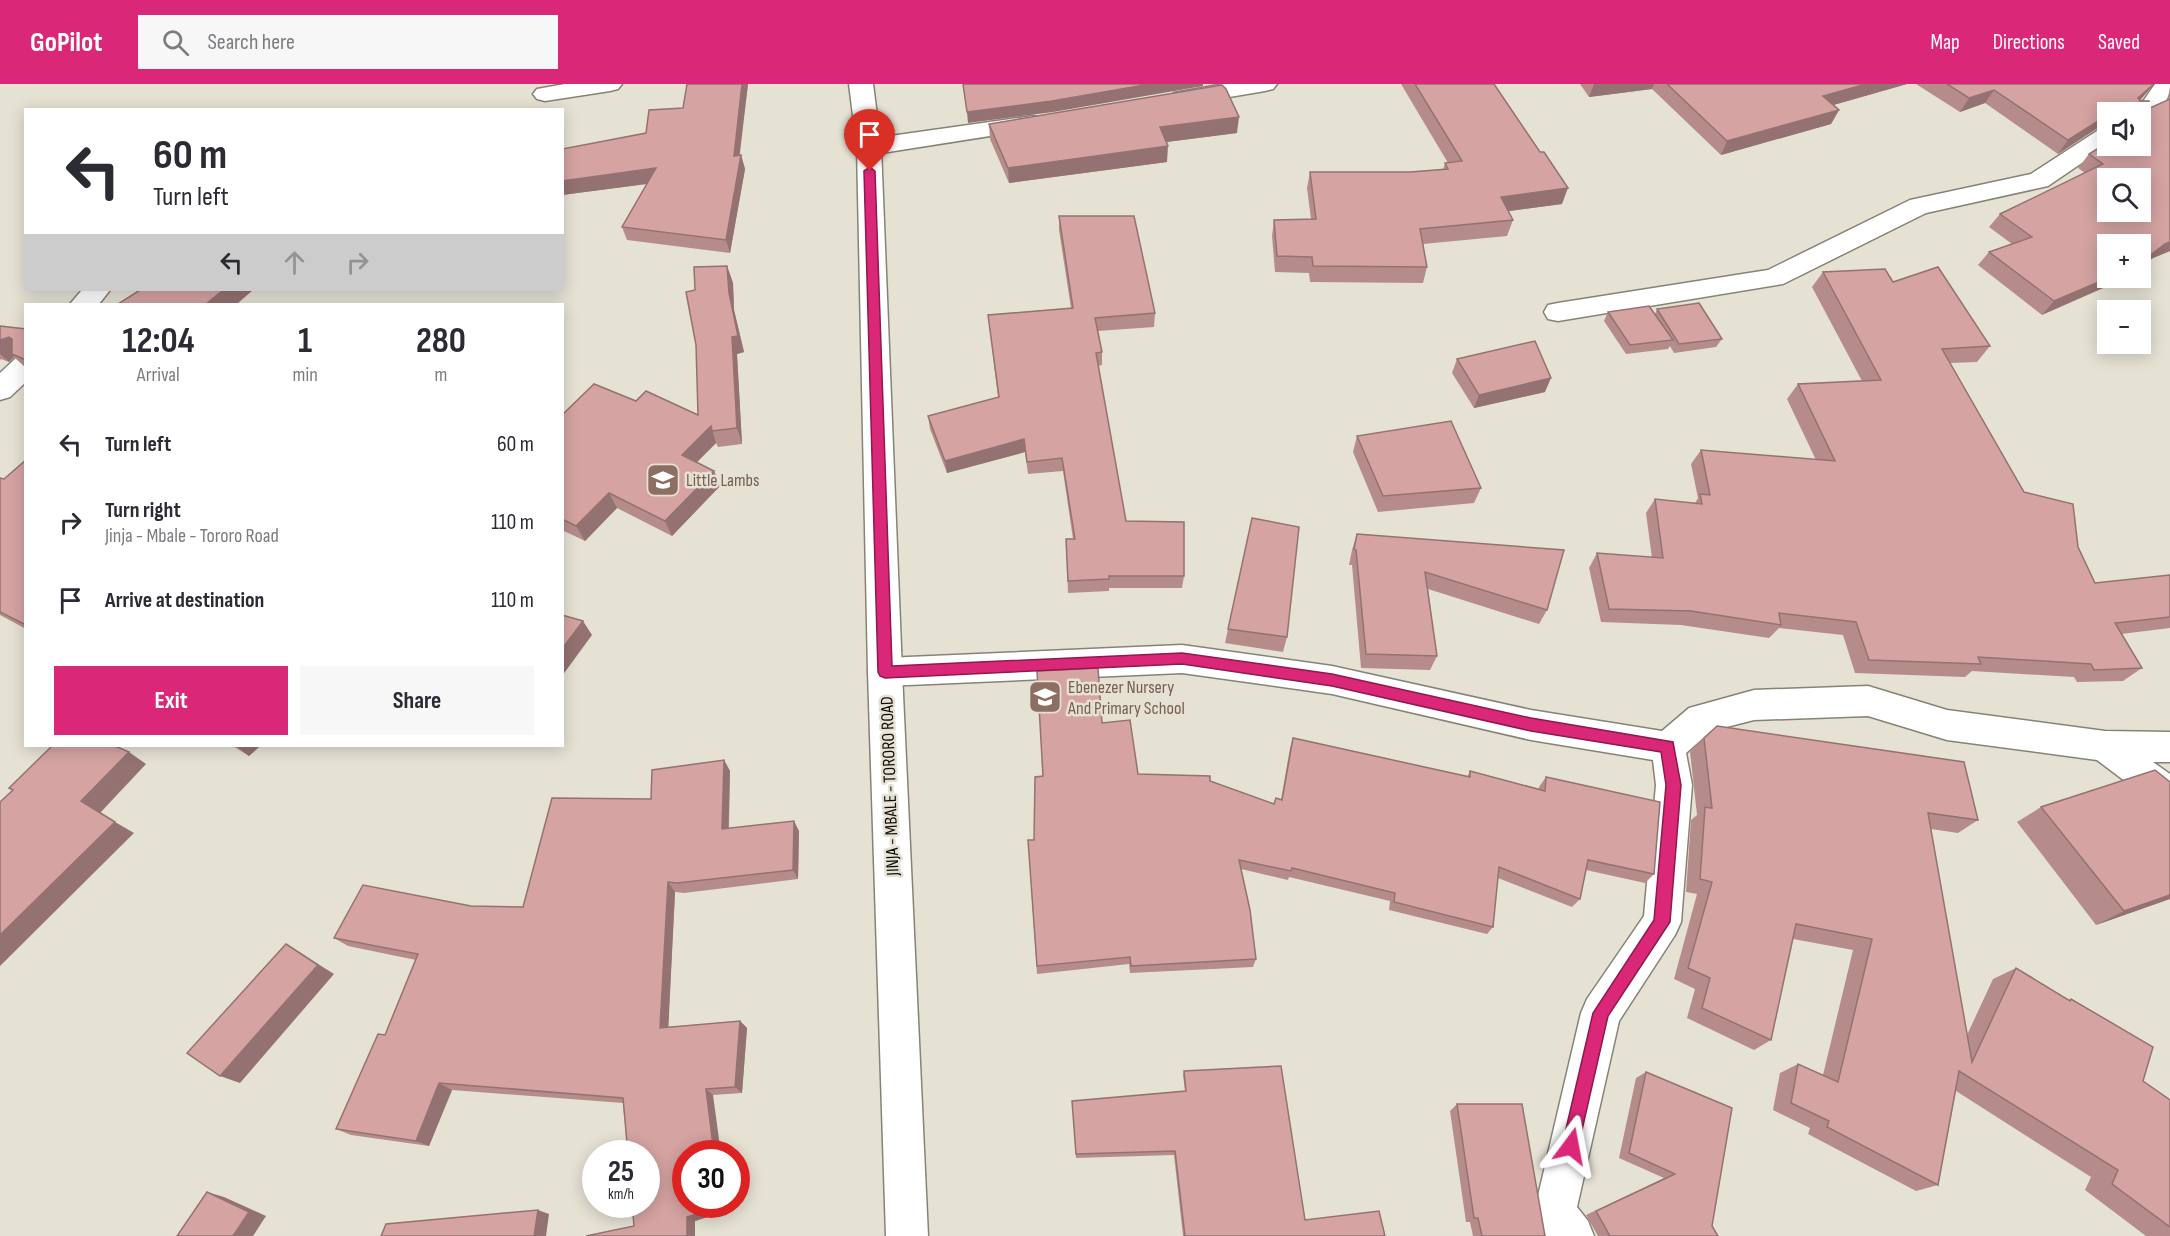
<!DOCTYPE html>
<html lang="en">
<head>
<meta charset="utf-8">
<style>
	body { margin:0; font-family:"Sofia Sans Condensed",sans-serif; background:#f7f7f7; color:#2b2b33; height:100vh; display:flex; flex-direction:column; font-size:22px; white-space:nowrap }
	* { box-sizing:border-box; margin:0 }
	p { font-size:20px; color:#7c7c81 }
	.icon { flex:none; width:33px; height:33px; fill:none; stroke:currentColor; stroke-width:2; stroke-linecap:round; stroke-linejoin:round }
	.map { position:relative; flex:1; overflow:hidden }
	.sheet { position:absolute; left:24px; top:219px; width:540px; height:444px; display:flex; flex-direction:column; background:#fff; border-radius:0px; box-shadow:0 3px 15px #0003 }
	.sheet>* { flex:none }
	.top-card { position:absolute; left:24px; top:24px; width:540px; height:183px; border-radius:0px; box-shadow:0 3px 15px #0003; background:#fff; color:#2b2b33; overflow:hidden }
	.fabs { position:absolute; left:2097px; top:18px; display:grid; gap:12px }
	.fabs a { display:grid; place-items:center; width:54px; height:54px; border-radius:0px; background:#fff; box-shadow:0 3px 15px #0003; font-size:30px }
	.speed { position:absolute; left:582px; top:1056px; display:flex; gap:12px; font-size:30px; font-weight:700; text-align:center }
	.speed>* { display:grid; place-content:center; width:78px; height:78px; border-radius:50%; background:#fff; box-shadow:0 3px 15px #0003; line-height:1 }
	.speed small { font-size:15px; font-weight:400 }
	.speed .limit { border:9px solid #d22; background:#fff; color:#111 }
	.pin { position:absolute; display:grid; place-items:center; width:51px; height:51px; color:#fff; margin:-62px -26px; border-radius:50% 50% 50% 0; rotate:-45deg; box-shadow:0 0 6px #0007 }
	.pin .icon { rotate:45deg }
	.me { position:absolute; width:66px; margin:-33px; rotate:13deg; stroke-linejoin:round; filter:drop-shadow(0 0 4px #0008) }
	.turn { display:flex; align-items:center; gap:21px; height:126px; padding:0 30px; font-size:27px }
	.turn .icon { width:78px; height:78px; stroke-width:2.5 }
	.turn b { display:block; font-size:42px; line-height:51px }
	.lanes { display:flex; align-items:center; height:57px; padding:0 30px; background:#0003; justify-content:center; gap:30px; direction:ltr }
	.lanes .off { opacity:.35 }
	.eta { display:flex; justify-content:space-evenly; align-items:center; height:102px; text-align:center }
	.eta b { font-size:36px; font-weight:700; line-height:42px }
	.cta { display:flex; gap:12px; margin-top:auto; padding:12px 30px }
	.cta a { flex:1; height:69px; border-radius:0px; background:#db2777; color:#fff; font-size:24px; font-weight:700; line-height:69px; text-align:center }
	.cta a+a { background:#f7f7f7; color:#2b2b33 }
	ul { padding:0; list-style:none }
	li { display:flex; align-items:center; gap:18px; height:78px; padding:0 30px }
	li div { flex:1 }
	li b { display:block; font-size:22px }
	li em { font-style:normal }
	header { display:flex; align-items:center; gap:36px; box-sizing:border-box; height:84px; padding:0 30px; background:#db2777; color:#fff }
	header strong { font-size:28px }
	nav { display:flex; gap:33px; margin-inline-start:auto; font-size:21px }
	.search { width:420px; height:54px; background:#f7f7f7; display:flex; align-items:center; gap:15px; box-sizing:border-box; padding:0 21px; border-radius:0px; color:#7c7c81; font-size:22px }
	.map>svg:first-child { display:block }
</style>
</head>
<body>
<header>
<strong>GoPilot</strong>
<div class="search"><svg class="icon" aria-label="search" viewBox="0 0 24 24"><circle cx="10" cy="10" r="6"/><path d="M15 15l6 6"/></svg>Search here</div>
<nav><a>Map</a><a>Directions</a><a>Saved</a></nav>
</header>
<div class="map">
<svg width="2170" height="1152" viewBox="0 0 2170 1152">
	<rect width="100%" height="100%" fill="#e5e2d4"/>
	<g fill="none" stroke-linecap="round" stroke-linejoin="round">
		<defs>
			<g id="minor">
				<path d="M565 0H622L618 5 610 7 545 17 537 15 533 10 537 5Z"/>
				<path d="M1224 0H1277L1273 5 1265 7 1182 21 1174 19 1170 14 1174 9Z"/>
				<path d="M2155 0H2170C2170 18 2159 31 2140 36V28H2129L2144 16Z"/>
				<path d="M1033 32 1041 34 1045 39 1041 44 869 71 860 68 857 63 860 58 869 55Z"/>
				<path d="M2108 43V61L2048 102 1926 129 1783 200 1558 237 1548 235 1544 228 1548 221 1558 219 1768 186 1910 116 2031 90 2100 45Z"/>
				<path d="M82 206H110L99 220H70Z"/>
				<path d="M26 271V298L10 313 0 316V289L16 274Z"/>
				<path d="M1182 561 1332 582 1531 626 1662 647 1689 624 1754 606 1868 602 1947 626 2105 647 2170 648V678H2153L2170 690V727L2158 722 2097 676 1947 656 1868 632 1754 636 1711 647 1686 669 1692 701 1681 838 1675 851 1619 937 1577 1123 1588 1137 1594 1152H1546L1534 1129 1581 929 1587 915 1644 832 1656 701 1653 676 1531 656 1332 610 1182 589 885 602 873 598 868 588 873 578 885 574Z"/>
			</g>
			<path id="major" d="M849 0H873L881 63 902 588 928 1152H886L868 588 857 63Z"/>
		</defs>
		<use href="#minor" stroke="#868376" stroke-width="3"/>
		<use href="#major" stroke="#868376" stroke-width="3"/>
		<use href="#minor" fill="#fff" fill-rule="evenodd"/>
		<use href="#major" fill="#fff" fill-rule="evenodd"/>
	</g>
	<g fill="#b68c8b">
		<path d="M687 0H748L739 71H741L745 85 730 169 627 156 622 143 647 100 562 111V65L646 49 683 24Z"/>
		<path d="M1401 0H1494L1562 120 1508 127 1513 136 1507 152 1423 160 1427 183 1423 199 1310 198 1309 189 1275 188 1272 152 1274 136 1311 135 1307 104 1310 88H1410L1443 86 1445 79H1448Z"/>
		<path d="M1580 0H1907L1833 21 1839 26 1831 40 1721 71 1652 5 1589 13Z"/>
		<path d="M1916 0H2154L2140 16 2150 24 2168 16 2170 6V167L2153 174 2140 183V160L2042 231 1978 181 1989 168 2012 160 1989 143 2000 130 2085 89 2078 84 2089 70 2108 62 2140 28H2108L2099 43 2058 70 1985 19 1960 28Z"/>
		<path d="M989 40 1237 49 1166 58 1167 78 1009 99 990 55Z"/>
		<path d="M1059 132 1155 229 1154 243 1098 247 1102 268V281L1098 282 1126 437 1184 492 1182 504H1109V507L1068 509 1066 455H1073L1063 387 1028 390 1025 368 947 389 930 345 928 332 998 313 988 231 1071 224 1059 146Z"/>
		<path d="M727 182 733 199 734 226 744 268 737 270 742 360 718 363 716 359 697 378 714 387 720 402 672 452 617 424 585 457 562 446V331L636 317 698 331 695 206Z"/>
		<path d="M1823 188 1893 198 1990 262 1977 278 1950 279 2024 408 2078 463 2095 499 2170 491V544L2121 550 2142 584 2123 597 2077 598 2074 593 1972 587 1965 593 1855 589 1843 551 1779 544 1769 554 1681 541 1601 538 1589 484 1597 469 1652 474 1646 429 1655 415 1695 419 1698 414 1691 380 1701 366 1816 376 1787 315 1798 300 1862 297 1812 203Z"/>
		<path d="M1657 225 1722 255 1716 263 1674 269 1670 262 1668 265 1626 270 1604 237 1608 228 1655 230Z"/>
		<path d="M0 242 26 245V284L14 273 9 278 1 275 0 276Z"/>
		<path d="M1457 275 1545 308 1474 324 1452 289Z"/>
		<path d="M1357 352 1481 404 1474 419 1378 428 1353 368Z"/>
		<path d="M26 376V545L0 531V394L4 395Z"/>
		<path d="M1357 450 1547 526 1539 540 1428 505 1437 572 1430 586 1361 584 1352 481H1349L1352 466Z"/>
		<path d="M1228 545 1287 553 1283 568 1225 559Z"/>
		<path d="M1102 639 1138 690 1210 697 1274 720 1281 716 1290 664 1293 654 1467 693 1470 687 1539 705V703L1546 693 1654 790 1645 799 1586 786 1580 815 1572 823 1498 794 1493 843 1487 850 1389 826 1390 817 1289 793 1288 796 1241 785 1256 875 1253 883 1130 889 1129 880 1037 890 1028 756H1034L1043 692Z"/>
		<path d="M1704 654 1978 736 1958 749 1931 745 1967 951 1993 895 2016 884 2068 916 2071 915 2143 997 2170 1016V1152H2146L2085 1106 2091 1093 1956 1007 1938 1101 1916 1107 1808 1050 1810 1044 1773 1026 1780 989 1798 980 1823 991 1853 866 1793 855 1771 956 1754 966 1687 934 1695 905 1674 895 1697 810 1686 808 1691 736 1697 731 1690 668Z"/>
		<path d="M233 662H260L249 672Z"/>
		<path d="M724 676 730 687 729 744 799 747 798 795 684 809 675 808 668 943 740 937 747 944 742 1009 713 1011 686 1120H728L729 1126 695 1137V1152H586L634 1142 623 1019 452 1006 429 1062 351 1051 336 1045 385 951 416 876 348 862 334 854 471 822 523 823 651 715Z"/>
		<path d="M2170 698V816L2169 815 2096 841 2017 738 2041 723Z"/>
		<path d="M1184 987 1305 1136 1385 1152H1183L1174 1071 1076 1074 1072 1017 1185 1007 1183 991Z"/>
		<path d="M1646 988 1712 1142 1718 1152H1598L1586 1131 1664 1094 1619 1074 1636 994Z"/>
		<path d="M1457 1020 1545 1152H1473L1470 1138H1466L1450 1027Z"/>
	</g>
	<g fill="#947271">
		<path d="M742 0H748L738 85 734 72Z"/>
		<path d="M1150 0H1203V2L1053 28 968 39 967 28Z"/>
		<path d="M1594 0H1654L1652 5 1589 13Z"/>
		<path d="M1866 0H1907L1816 26 1823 12Z"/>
		<path d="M2153 1 2142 14 2127 28 2138 14Z"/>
		<path d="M1994 6 1985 19 1960 28 1969 14Z"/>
		<path d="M1839 26 1831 40 1721 71 1727 57Z"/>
		<path d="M2108 31V42L2099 43 2058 70 2068 56Z"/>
		<path d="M1239 33 1237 49 1159 59 1160 43Z"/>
		<path d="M1168 62 1167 78 1009 99 1008 84Z"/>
		<path d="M741 71 745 85 730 169 726 156Z"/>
		<path d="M656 84 661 98 562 111V97Z"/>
		<path d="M1568 104 1562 120 1495 129 1501 113Z"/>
		<path d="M2170 158V167L2153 174 2140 183V179L2165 160Z"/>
		<path d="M727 182 733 199 734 226 744 268 737 270 742 360 737 344Z"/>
		<path d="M2108 194H2126L2042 231 2054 217Z"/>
		<path d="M223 206H253L237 220H206Z"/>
		<path d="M9 253 25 269 12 270 14 273 9 278 0 270V256Z"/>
		<path d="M1551 294 1545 308 1474 324 1479 311Z"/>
		<path d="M711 342 716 359 688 387 682 371Z"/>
		<path d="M1024 355 1025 368 947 389 945 377Z"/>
		<path d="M714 387 720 402 672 452 665 437Z"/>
		<path d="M609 409 617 424 585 457 576 442Z"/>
		<path d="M583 537 592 551 562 592V565Z"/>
		<path d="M236 662H260L249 672Z"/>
		<path d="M129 668 146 680 100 729 81 717Z"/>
		<path d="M724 676 730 687 728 755 722 745Z"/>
		<path d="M794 737 799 747 798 795 793 786Z"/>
		<path d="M115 738 134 749 0 882V851Z"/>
		<path d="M668 798 675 808 668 951 660 944Z"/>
		<path d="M2170 811V815L2096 841 2124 827Z"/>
		<path d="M286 860 334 890 240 999 220 992Z"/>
		<path d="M740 937 747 944 742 1009 735 1003Z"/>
		<path d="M439 999 452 1006 429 1062 416 1057Z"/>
		<path d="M706 1005 713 1011 721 1070H714Z"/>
		<path d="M207 1108 224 1113 266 1132 253 1152H233Z"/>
		<path d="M721 1120H728L729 1126 695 1137V1152H687V1133Z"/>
		<path d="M538 1126 549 1130 546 1152H534Z"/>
	</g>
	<g fill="#d4a3a2" stroke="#947271" stroke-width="1.5" fill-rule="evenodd">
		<path d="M687 0H742L734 72 741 71 726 156 622 143 656 84 562 97V65L646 49 649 26 683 24Z"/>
		<path d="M963 0H1150L1052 17 967 28Z"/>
		<path d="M1415 0H1494L1540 68H1544L1568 104 1501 113 1513 136 1420 145 1427 183 1313 182 1312 173 1277 172 1274 136 1316 135 1310 88H1410L1448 85 1445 79 1462 77Z"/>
		<path d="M1667 0H1866L1823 12 1839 26 1727 57Z"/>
		<path d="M1947 0H2154L2138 14 2140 17H2149L2150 24 2170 15V158L2165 160 2140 179V160H2108V194L2054 217 1989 168 2032 153 2000 130 2103 80 2089 70 2108 58V62H2140V28H2120V27L2108 28V31L2068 56 1994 6 1969 14ZM2108 94H2140V128H2108Z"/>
		<path d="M1222 1 1226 5 1239 33 1160 43 1168 62 1008 84 989 40Z"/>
		<path d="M1059 132H1134L1155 229 1095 234 1102 268 1096 269 1126 437 1184 438V492H1109V495L1068 497 1066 455H1075L1062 374 1027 378 1024 355 945 377 928 332 999 313 988 231 1073 224Z"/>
		<path d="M727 182 729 209 738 252 732 253 737 344 712 347 711 342 682 371 714 387 665 437 609 409 576 442 562 435V331L594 300 636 317 646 307 698 331 696 261 686 208 695 206 694 183Z"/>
		<path d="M1938 183 1990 262 1942 265 2024 408 2073 420 2078 463 2095 499 2170 491V533L2115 539 2142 584 2094 586 2091 580 1978 573 1981 580 1869 576 1856 538 1779 529 1781 541 1691 527 1609 525 1597 469 1663 474 1655 415 1702 420 1700 410 1710 411 1701 366 1835 377 1798 300 1881 296 1823 188 1885 185 1893 198Z"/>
		<path d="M140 206H223L206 220H118Z"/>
		<path d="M1699 219 1722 255 1679 260 1657 225Z"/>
		<path d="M1649 222 1673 256 1630 261 1608 228Z"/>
		<path d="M0 242 26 245V276L12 270V255L9 253 0 256Z"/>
		<path d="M1535 257 1551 294 1479 311 1457 275Z"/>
		<path d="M1451 337 1481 404 1383 412 1357 352Z"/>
		<path d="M26 376V541L0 528V394L4 395Z"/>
		<path d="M1252 434 1299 443 1287 553 1228 545Z"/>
		<path d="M1357 450 1564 466 1547 526 1425 488 1437 572 1366 570 1356 466 1354 465Z"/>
		<path d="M562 531 583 537 562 565Z"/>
		<path d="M1098 584 1102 639 1130 636 1138 690 1210 692V697L1274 720 1276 714 1282 716 1293 654 1470 693V687L1545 707 1546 693 1660 718 1654 790 1588 776 1580 815 1499 783 1493 843 1394 818 1395 809 1292 784 1291 787 1239 776 1250 826 1256 875 1131 882 1130 873 1037 882 1028 756H1034L1035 693 1043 692 1037 587Z"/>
		<path d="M1717 642 1964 678 1978 736 1928 729 1972 978 2016 884 2070 917 2071 915 2153 963 2143 997 2170 1016V1143L2112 1100 2118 1086 1959 987 1938 1101 1827 1043 1829 1037 1791 1019 1798 980 1838 998 1872 855 1796 840 1771 956 1702 924 1710 894 1688 884 1712 798 1700 795 1705 723 1712 724 1704 654Z"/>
		<path d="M52 662H115L129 668 81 717 115 738 0 851V718L13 706 9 704Z"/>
		<path d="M724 676 722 745 794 737 793 786 677 799 668 798 660 944 740 937 735 1003 706 1005 714 1070H686V1120H721V1122L687 1133V1152H586L634 1142 632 1120H646V1070H628L623 1014 439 999 416 1057 336 1045 378 950 385 951 418 870 334 854 363 801 471 822 523 823 552 714 651 715 652 686Z"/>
		<path d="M2155 686 2170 698V811L2124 827 2041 723Z"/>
		<path d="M286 860 318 881 220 992 187 969Z"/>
		<path d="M1281 982 1305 1136 1379 1127 1385 1152H1185L1175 1067 1076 1070 1072 1017 1186 1007 1184 987Z"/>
		<path d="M1646 988 1732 1024 1712 1142 1718 1152H1610L1596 1127 1675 1090 1629 1069Z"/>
		<path d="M1457 1020H1522L1545 1152H1482L1478 1134H1474Z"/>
		<path d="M207 1108 249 1128 233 1152H177Z"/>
		<path d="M538 1126 534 1152H381L386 1140Z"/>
	</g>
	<path fill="#db2777" stroke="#8e194d" stroke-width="1.5" d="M870 83 875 87 892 582 1182 569 1332 590 1531 634 1673 658 1681 701 1670 838 1608 932 1577 1068 1571 1070 1565 1068 1562 1062 1593 929 1654 836 1666 701 1661 668 1531 647 1332 602 1182 580 885 594 880 592 878 588 864 87Z"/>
	<defs>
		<symbol id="school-square" viewBox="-11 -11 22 22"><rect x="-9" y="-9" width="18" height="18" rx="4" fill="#8d6e63" stroke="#e5e2d4"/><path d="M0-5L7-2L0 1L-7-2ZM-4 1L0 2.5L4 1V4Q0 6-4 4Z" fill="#fff"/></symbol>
	</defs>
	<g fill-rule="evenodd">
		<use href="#school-square" x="644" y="377" width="38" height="38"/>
		<use href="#school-square" x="1026" y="594" width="38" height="38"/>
	</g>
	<g text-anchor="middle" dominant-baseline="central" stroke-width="5" stroke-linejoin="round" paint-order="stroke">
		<g font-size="18" fill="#785e54" stroke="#e5e2d4" text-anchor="start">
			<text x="686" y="396">Little Lambs</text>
			<text x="1068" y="603">Ebenezer Nursery<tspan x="1068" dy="21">And Primary School</tspan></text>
		</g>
		<g font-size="18" fill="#0d0c08" stroke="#e5e2d4">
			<text transform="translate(890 702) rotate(-92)">JINJA - MBALE - TORORO ROAD</text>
		</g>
	</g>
</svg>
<div class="fabs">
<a><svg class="icon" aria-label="sound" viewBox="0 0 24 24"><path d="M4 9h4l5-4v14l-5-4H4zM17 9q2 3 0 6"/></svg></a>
<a><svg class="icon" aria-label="search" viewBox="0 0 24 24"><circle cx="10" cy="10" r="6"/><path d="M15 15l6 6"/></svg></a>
<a>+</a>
<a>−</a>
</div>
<div class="speed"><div>25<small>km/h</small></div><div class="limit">30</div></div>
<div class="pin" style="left:870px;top:87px;background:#d93025"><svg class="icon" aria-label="arrive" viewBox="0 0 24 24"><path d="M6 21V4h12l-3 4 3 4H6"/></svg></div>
<svg class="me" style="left:1571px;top:1062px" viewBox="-20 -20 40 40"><path d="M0-17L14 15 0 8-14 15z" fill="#db2777" stroke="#fff" stroke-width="4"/></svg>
<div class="top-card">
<div class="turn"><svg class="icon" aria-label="left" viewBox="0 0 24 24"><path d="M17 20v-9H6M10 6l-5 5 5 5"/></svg><div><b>60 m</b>Turn left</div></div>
<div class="lanes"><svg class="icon" aria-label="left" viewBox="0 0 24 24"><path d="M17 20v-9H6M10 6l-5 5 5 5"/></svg><svg class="icon off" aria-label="ahead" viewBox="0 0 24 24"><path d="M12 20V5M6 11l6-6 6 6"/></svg><svg class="icon off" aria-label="right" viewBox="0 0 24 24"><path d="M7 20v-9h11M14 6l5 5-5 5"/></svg></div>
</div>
<section class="sheet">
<div class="eta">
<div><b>12:04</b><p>Arrival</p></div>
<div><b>1</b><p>min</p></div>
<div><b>280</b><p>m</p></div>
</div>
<ul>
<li><svg class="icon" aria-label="left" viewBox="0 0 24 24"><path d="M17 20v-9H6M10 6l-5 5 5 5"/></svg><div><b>Turn left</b></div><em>60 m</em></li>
<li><svg class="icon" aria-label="right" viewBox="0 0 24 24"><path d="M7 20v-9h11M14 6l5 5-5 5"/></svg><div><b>Turn right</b><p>Jinja - Mbale - Tororo Road</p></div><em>110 m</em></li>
<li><svg class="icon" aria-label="arrive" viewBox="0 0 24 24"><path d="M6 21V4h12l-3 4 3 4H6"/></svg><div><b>Arrive at destination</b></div><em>110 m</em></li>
</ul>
<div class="cta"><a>Exit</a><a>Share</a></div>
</section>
</div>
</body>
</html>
